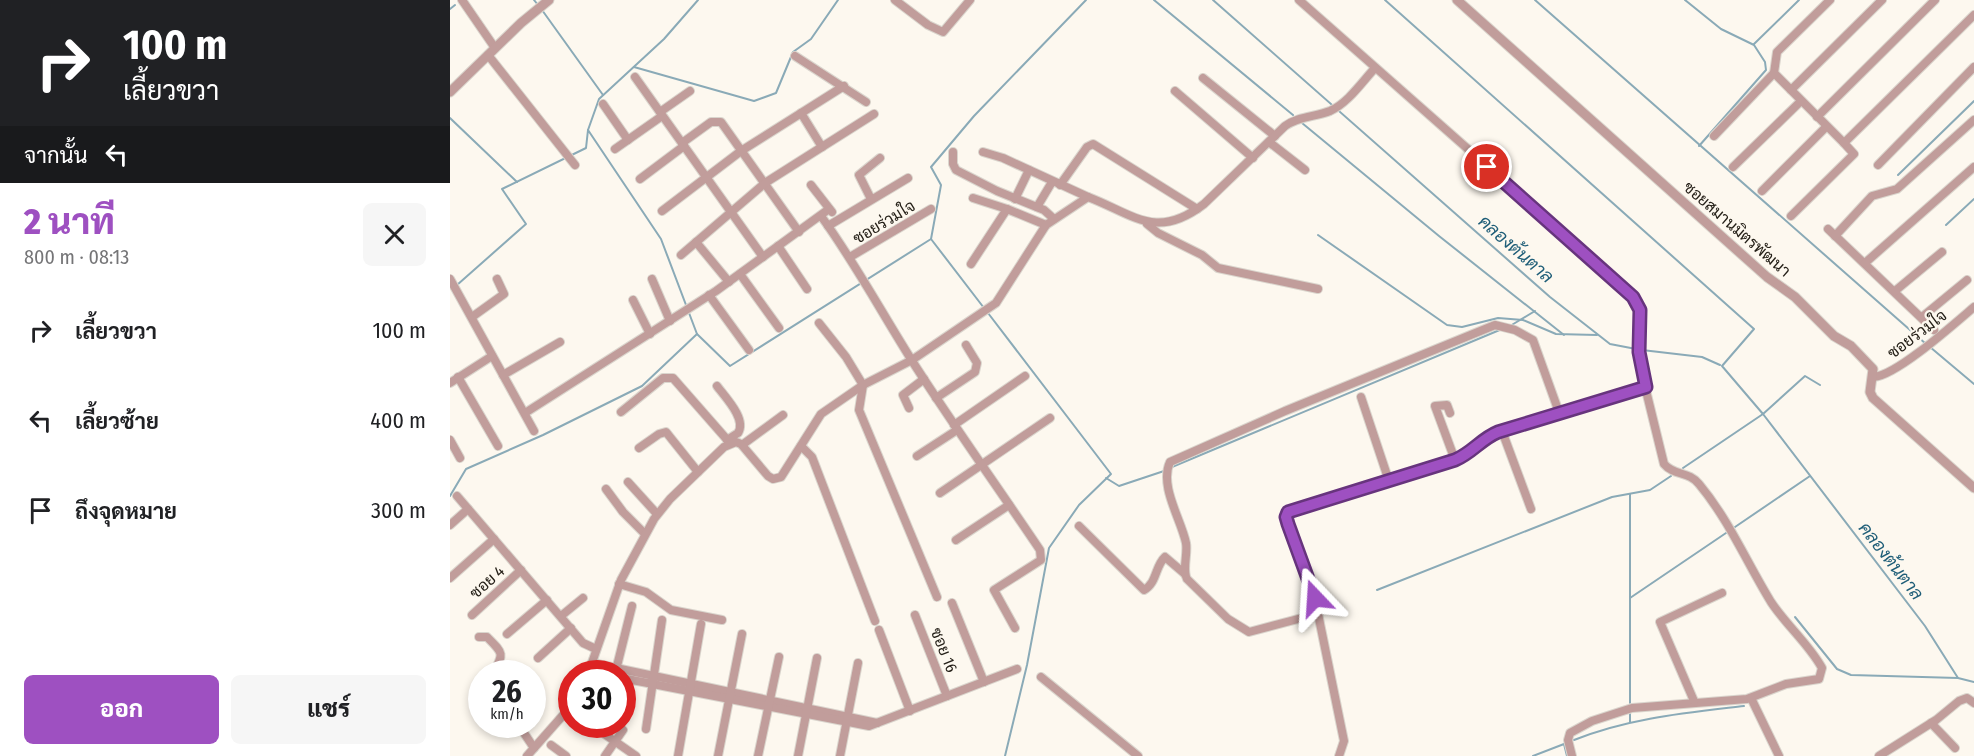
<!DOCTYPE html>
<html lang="th">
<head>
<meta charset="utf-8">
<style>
	body { margin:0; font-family:"Fira Sans Condensed",Sarabun,sans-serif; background:#f6f6f6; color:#202124; height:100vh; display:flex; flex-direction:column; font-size:22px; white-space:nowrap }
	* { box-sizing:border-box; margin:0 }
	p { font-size:20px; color:#757577 }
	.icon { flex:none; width:33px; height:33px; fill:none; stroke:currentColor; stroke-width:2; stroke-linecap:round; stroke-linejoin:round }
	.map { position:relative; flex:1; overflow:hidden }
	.details { display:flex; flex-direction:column; background:#fff; width:450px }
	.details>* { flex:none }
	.banner { background:#202124; color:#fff; overflow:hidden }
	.speed { position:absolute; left:18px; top:660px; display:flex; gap:12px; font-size:30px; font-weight:700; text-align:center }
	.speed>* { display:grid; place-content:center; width:78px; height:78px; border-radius:50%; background:#fff; box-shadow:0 3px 9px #0003; line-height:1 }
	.speed small { font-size:15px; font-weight:400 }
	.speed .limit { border:9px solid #d22; background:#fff; color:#111 }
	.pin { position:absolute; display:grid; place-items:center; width:51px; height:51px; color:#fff; margin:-26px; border:3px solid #fff; border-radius:50%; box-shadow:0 2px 6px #0007 }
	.me { position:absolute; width:66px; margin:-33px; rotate:340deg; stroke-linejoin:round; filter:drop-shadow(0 0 4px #0008) }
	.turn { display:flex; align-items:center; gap:21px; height:126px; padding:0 24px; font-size:27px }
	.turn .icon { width:78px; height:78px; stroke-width:2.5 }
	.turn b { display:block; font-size:42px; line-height:51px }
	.then { display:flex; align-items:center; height:57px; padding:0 24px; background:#0003; gap:12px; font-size:22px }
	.round { display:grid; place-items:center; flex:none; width:63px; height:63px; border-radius:9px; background:#f6f6f6 }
	.head { display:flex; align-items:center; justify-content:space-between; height:102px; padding:0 24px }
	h1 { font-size:36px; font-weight:800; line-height:45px; color:#9e50c1 }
	.action { display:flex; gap:12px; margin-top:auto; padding:12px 24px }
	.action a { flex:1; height:69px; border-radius:9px; background:#9e50c1; color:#fff; font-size:24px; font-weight:800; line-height:69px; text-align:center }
	.action a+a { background:#f6f6f6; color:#202124 }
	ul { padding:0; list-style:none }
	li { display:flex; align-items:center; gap:18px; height:90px; padding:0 24px }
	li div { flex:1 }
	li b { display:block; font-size:22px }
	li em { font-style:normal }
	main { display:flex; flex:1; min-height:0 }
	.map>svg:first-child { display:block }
</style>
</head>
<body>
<main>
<section class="details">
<div class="banner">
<div class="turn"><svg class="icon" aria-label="right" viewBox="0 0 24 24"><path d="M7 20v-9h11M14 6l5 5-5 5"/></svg><div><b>100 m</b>เลี้ยวขวา</div></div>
<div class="then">จากนั้น<svg class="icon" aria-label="left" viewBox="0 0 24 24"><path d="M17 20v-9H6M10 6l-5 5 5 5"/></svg></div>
</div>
<div class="head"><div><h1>2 นาที</h1><p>800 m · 08:13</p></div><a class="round"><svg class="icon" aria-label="close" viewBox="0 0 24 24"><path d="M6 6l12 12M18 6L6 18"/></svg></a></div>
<ul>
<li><svg class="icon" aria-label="right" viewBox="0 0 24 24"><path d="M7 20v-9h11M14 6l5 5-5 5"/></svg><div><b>เลี้ยวขวา</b></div><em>100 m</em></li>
<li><svg class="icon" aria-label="left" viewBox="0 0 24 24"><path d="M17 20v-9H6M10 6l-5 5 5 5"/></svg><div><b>เลี้ยวซ้าย</b></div><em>400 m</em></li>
<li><svg class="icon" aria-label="arrive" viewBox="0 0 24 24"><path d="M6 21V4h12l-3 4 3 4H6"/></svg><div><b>ถึงจุดหมาย</b></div><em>300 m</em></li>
</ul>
<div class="action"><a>ออก</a><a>แชร์</a></div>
</section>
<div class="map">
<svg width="1524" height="756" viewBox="0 0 1524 756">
	<rect width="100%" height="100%" fill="#fdf8ef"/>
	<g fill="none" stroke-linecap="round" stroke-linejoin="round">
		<g stroke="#8aaab7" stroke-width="2">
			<path d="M84 0 88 5"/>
			<path d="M704 0 843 115"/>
			<path d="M763 0 1100 297 1160 344 1186 349"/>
			<path d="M935 0 1304 329 1272 366 1313 414 1475 626 1508 678 1524 682"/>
			<path d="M1085 0 1476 344"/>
			<path d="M1235 0 1271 29 1304 45 1315 62 1316 70 1249 146"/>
			<path d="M0 9 5 5"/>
			<path d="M92 10 153 95"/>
			<path d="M1304 44 1349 0"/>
			<path d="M184 67 304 101 326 93 343 52 361 39 388 0"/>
			<path d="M0 118 67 182"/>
			<path d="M852 123 989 236 1114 335"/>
			<path d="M138 130 149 99 214 39 248 0"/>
			<path d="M1448 175 1524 101"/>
			<path d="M1496 225 1524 199"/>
			<path d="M868 235 997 325 1012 327 1048 318 1073 320 1106 334 1147 335"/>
			<path d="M481 239 534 308"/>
			<path d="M7 285 76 224 52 189 136 148 138 130 211 239 247 334 280 366 481 239 491 185 481 167 524 116 636 0"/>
			<path d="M538 313 661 474 629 505 599 548 577 665 555 756"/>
			<path d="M1060 326 1085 311"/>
			<path d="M1480 347 1524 384"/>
			<path d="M1192 350 1252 357 1270 365"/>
			<path d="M722 467 1052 329"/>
			<path d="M1233 468 1313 414 1355 376 1370 385"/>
			<path d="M656 478 669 486 714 471"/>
			<path d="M1180 494V703"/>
			<path d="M0 496 16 469 93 435 192 386 247 334"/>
			<path d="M1285 527 1360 476"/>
			<path d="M927 590 1162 497 1200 490 1221 476"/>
			<path d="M1180 598 1276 533"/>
			<path d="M1345 617 1387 669 1401 675 1508 678"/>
			<path d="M1180 714V722"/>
			<path d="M1124 740C1179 718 1235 713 1294 706"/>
			<path d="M1083 756 1114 744 1117 756"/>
		</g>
		<defs>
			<g id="minor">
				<path d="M12 0 45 48"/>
				<path d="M445 0 478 25 493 32 520 0"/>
				<path d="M849 0 1180 292 1190 310 1189 362 1214 464C1224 476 1239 471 1249 484 1279 520 1297 563 1321 602 1336 625 1359 644 1372 668L1369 679 1336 684 1297 699 1182 708 1142 721 1120 733 1118 740 1122 756"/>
				<path d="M38 55 125 165"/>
				<path d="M345 56 416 102"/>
				<path d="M1324 73 1327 52 1380 0"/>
				<path d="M185 77 313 257"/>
				<path d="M753 78 825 136"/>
				<path d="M1341 90 1432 0"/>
				<path d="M725 91 803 158"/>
				<path d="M153 104 178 140"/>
				<path d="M210 112 240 91"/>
				<path d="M351 113 372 147"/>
				<path d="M1367 117 1485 0"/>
				<path d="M1264 136 1324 73 1394 143 1404 154 1341 216"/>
				<path d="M819 142 855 170"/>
				<path d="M232 143 261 122H271L349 232"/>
				<path d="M1394 143 1524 15"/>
				<path d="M165 149 212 116"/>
				<path d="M503 152V164L506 170 547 191 594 210 604 219"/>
				<path d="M533 152 553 158 638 197"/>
				<path d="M1428 165 1524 67"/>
				<path d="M1283 167 1351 101"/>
				<path d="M190 179 234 146"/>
				<path d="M361 185 382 212"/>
				<path d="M610 185 637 147 643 144 747 209"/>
				<path d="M1312 191 1376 127"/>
				<path d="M523 198 557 209"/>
				<path d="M421 199 409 175 430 158"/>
				<path d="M565 199 579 170"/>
				<path d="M587 207 602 182"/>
				<path d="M212 211 291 151 394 86"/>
				<path d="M371 216C406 264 434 317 466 367 506 429 549 489 590 550L591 560 544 590 565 628"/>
				<path d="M697 224 708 233 752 255 768 268 868 289"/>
				<path d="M378 226 458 178"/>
				<path d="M1378 229 1484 330"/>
				<path d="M1385 236 1422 196 1447 189 1524 120"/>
				<path d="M246 242 279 282"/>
				<path d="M328 246 357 289"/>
				<path d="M231 255 315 183 424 114"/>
				<path d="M400 257 481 209"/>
				<path d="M1415 263 1524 167"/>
				<path d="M521 264 557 209 596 225"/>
				<path d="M290 274 329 328"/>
				<path d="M0 279 84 431"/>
				<path d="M202 279 220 321"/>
				<path d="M1445 291 1492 252"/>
				<path d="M259 295 299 350"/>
				<path d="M183 300 200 334"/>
				<path d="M22 317 54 294 47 279"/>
				<path d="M1472 317 1517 280"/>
				<path d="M369 323 396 357 413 385 409 410 487 597"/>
				<path d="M53 375 110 342"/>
				<path d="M8 377 48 446"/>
				<path d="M1424 377C1447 375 1504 324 1524 307"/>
				<path d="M0 383 42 356"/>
				<path d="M267 386C275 397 297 419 288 433L277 440"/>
				<path d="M911 397 939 481"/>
				<path d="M486 398 525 372 527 363 516 345"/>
				<path d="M459 408 453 395 474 379"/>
				<path d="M171 412 213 378H223L280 443"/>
				<path d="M75 413 266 291 379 209"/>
				<path d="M1000 413 997 405 985 406 1005 460"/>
				<path d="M504 425 575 376"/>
				<path d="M1052 431 1081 509"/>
				<path d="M0 440 10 458"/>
				<path d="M292 445 333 415"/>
				<path d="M351 446 362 457 425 621"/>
				<path d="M189 448 209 434 216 432 248 472"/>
				<path d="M467 456 507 430"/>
				<path d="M178 482 207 514"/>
				<path d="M156 489 173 512 195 534"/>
				<path d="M490 493 600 418"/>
				<path d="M7 496 133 643 146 649"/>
				<path d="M0 525 18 509"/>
				<path d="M629 526 694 590C707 583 705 566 715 557L735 574"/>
				<path d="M506 540 559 505"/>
				<path d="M0 578 44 539"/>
				<path d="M169 584 196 592 221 610 272 620"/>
				<path d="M502 603 534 682"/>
				<path d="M867 614 799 632 778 619 737 579C732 570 738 554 736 543 731 519 709 486 720 462L835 411 1045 325 1065 330 1083 340 1110 415"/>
				<path d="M22 615 71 570"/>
				<path d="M465 615 497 696"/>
				<path d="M111 616 133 598"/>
				<path d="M429 630 460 711"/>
				<path d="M57 634 97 600"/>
				<path d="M29 637H37C54 654 54 653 43 674"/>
				<path d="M88 658 121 628"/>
				<path d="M142 663 427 723"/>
				<path d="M139 670 153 674"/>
				<path d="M138 674 171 580 204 519 220 499 274 447 286 442 291 444 318 476 323 479 331 477 371 414 413 385 462 360 546 303 596 225 638 197C683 214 706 241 754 204L835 126C849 116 865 117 880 111 898 103 912 82 925 68"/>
				<path d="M165 674 182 606"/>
				<path d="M591 677 688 756"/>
				<path d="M172 678 419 726 567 669"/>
				<path d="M1301 698 1329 756"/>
				<path d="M1244 701 1210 622 1272 593"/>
				<path d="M1481 723 1505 748"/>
				<path d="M68 724 84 748"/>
				<path d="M140 724 186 756"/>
				<path d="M196 729 212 620"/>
				<path d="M101 745 116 756"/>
				<path d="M77 756 122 705"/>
				<path d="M155 756 173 730"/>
				<path d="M228 756 251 624"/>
				<path d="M268 756 292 634"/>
				<path d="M308 756 329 657"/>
				<path d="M348 756 367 658"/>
				<path d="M390 756 408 663"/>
				<path d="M889 756 894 741 865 599 838 524 836 517 838 512 1005 460C1022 453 1031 439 1048 432L1196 387"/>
				<path d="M1429 756 1486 720 1509 701 1517 698 1524 703"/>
			</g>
			<g id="tertiary">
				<path d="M1007 0 1317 277 1345 297 1384 336 1401 346 1423 369 1420 392 1423 398 1524 488"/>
				<path d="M0 92 71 23 99 0"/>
			</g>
		</defs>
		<use href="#minor" stroke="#dad5cd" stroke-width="10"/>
		<use href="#tertiary" stroke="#dad5cd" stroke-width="11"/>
		<use href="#minor" stroke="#c19d9b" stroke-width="8"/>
		<use href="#tertiary" stroke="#c19d9b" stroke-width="9"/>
	</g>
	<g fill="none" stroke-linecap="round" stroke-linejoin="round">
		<defs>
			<path id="route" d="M865 598 838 524 836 517 838 512 1005 460C1022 453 1031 439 1048 432L1196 387 1189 352 1190 310 1183 297 1037 167"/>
		</defs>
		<use href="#route" stroke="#67347d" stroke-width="15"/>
		<use href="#route" stroke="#9e50c1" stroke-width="10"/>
	</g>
	<g text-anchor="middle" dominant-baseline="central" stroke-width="4.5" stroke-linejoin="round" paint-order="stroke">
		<g font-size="16" fill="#252018" stroke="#fdf8ef">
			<text transform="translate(434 222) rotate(-31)">ซอยร่วมใจ</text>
			<text transform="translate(1287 229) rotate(41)">ซอยสมานมิตรพัฒนา</text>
			<text transform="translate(1467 334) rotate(-37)">ซอยร่วมใจ</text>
			<text transform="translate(37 582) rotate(-42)">ซอย 4</text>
			<text transform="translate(494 650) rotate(68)">ซอย 16</text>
		</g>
		<g font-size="18" font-style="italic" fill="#1f5e78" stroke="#fdf8ef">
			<text transform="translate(1066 249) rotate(41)">คลองต้นตาล</text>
			<text transform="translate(1441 561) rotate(52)">คลองต้นตาล</text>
		</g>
	</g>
</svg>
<div class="speed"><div>26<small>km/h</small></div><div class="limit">30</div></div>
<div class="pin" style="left:1037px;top:167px;background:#d93025"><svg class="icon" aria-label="arrive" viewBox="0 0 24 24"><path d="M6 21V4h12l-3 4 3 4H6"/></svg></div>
<svg class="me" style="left:865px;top:598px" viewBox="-20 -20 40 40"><path d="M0-17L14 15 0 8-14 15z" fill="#9e50c1" stroke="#fff" stroke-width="4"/></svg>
</div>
</main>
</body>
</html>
